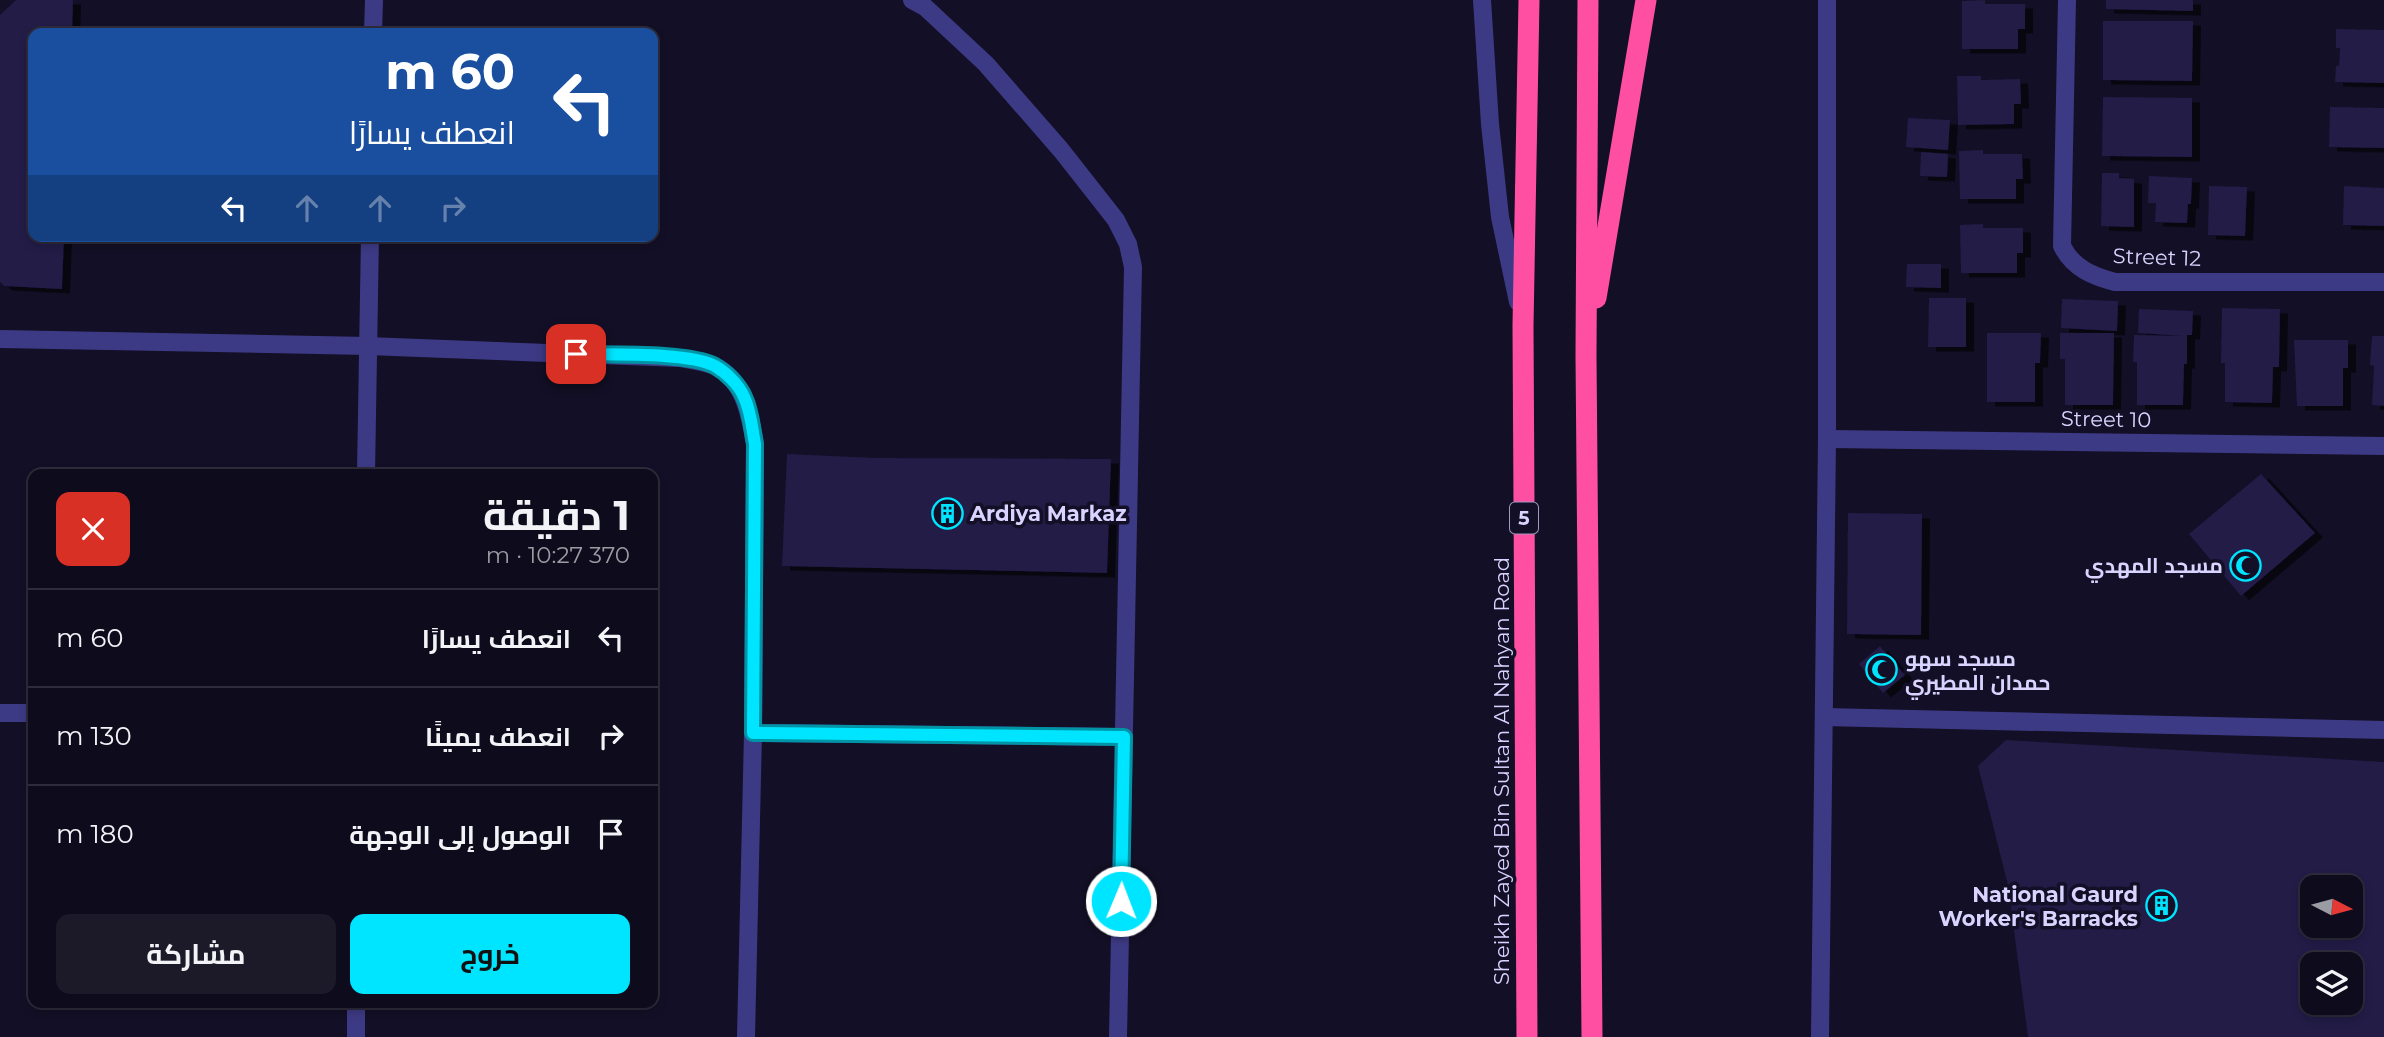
<!DOCTYPE html>
<html lang="ar">
<head>
<meta charset="utf-8">
<style>
	body { margin:0; font-family:Montserrat,Cairo,sans-serif; background:#1c1929; color:#f1f3f6; direction:rtl; height:100vh; display:flex; flex-direction:column; font-size:26px; white-space:nowrap }
	* { box-sizing:border-box; margin:0 }
	p { font-size:23px; color:#9b9ba3 }
	.icon { flex:none; width:38px; height:38px; fill:none; stroke:currentColor; stroke-width:2; stroke-linecap:round; stroke-linejoin:round }
	.map { position:relative; flex:1; overflow:hidden; direction:ltr }
	.details { position:absolute; left:28px; top:469px; width:630px; height:539px; display:flex; flex-direction:column; background:#0e0b1c; border-radius:14px; box-shadow:0 4px 10px #0003,0 0 0 2px #2e2b3b; direction:rtl }
	.details>* { flex:none }
	.hud { position:absolute; left:28px; top:28px; width:630px; height:214px; border-radius:14px; box-shadow:0 4px 10px #0003,0 0 0 2px #2e2b3b; direction:rtl; background:#1a4fa0; color:#fff; overflow:hidden }
	.needle { width:46px; rotate:96deg }
	.fabs { position:absolute; left:2300px; top:875px; display:grid; gap:14px }
	.fabs a { display:grid; place-items:center; width:63px; height:63px; border-radius:14px; background:#0e0b1c; box-shadow:0 4px 10px #0003,0 0 0 2px #2e2b3b; font-size:35px }
	.pin { position:absolute; display:grid; place-items:center; width:60px; height:60px; color:#fff; margin:-30px; border-radius:14px; box-shadow:0 4px 10px #0006 }
	.me { position:absolute; width:77px; margin:-38px; rotate:1deg; stroke-linejoin:round; filter:drop-shadow(0 0 5px #0008) }
	.turn { display:flex; align-items:center; gap:24px; height:147px; padding:0 28px; font-size:32px }
	.turn .icon { width:91px; height:91px; stroke-width:2.5 }
	.turn b { display:block; font-size:49px; line-height:60px }
	.lanes { display:flex; align-items:center; height:66px; padding:0 28px; background:#0003; justify-content:center; gap:35px; direction:ltr }
	.lanes .off { opacity:.35 }
	.round { display:grid; place-items:center; flex:none; width:74px; height:74px; border-radius:14px; background:#1c1929 }
	.overview { display:flex; align-items:center; justify-content:space-between; height:119px; padding:0 28px }
	h1 { font-size:42px; font-weight:700; line-height:52px }
	.action { display:flex; gap:14px; margin-top:auto; padding:14px 28px }
	.action a { flex:1; height:80px; border-radius:14px; background:#00e5ff; color:#111; font-size:28px; font-weight:700; line-height:80px; text-align:center }
	.action a+a { background:#1c1929; color:#f1f3f6 }
	ul { padding:0; list-style:none }
	li { display:flex; align-items:center; gap:21px; height:98px; padding:0 28px; border-top:2px solid #2e2b3b }
	li div { flex:1 }
	li b { display:block; font-size:26px }
	li em { font-style:normal }
	.map>svg:first-child { display:block }
</style>
</head>
<body>
<div class="map">
<svg width="2384" height="1037" viewBox="0 0 2384 1037">
	<defs>
		<filter id="shadow"><feDropShadow dx="8" dy="4.5" stdDeviation="0" flood-color="#0009"/></filter>
	</defs>
	<rect width="100%" height="100%" fill="#130f26"/>
	<g fill="#241b47" fill-rule="evenodd" filter="url(#shadow)">
		<path d="M16 0H73L72 33H33V236H64L62 289 4 286 0 282V15Z"/>
		<path d="M1985 0V4H2025V29H2018V49H1962V1Z"/>
		<path d="M2106 0H2193V11L2106 9Z"/>
		<path d="M2103 21H2193L2192 81 2103 80Z"/>
		<path d="M2336 29 2384 30V83L2335 82 2336 66H2339L2340 48H2336Z"/>
		<path d="M1957 76H1981V80L2020 79 2021 104H2014V124L1958 125Z"/>
		<path d="M2103 97 2192 98V157L2102 156Z"/>
		<path d="M2330 107 2384 108V148L2329 147Z"/>
		<path d="M1908 118 1950 120 1948 150 1906 147Z"/>
		<path d="M1983 150V154H2022L2023 179H2016V199H1960L1959 151Z"/>
		<path d="M1921 152 1948 154 1947 177 1920 176Z"/>
		<path d="M2102 173H2119V178L2134 179V227L2101 226Z"/>
		<path d="M2149 176 2192 178 2191 204H2188L2187 223 2155 222 2156 203H2148Z"/>
		<path d="M2209 186 2247 187 2245 236 2208 235Z"/>
		<path d="M2344 186 2384 188V226L2343 225Z"/>
		<path d="M1983 224V228H2023V253H2017V273H1961L1960 225Z"/>
		<path d="M1907 264H1941V288L1906 287Z"/>
		<path d="M1929 298H1966V347H1928Z"/>
		<path d="M2062 299 2118 301 2117 331 2061 328Z"/>
		<path d="M2222 308 2280 309 2279 367H2273L2272 403 2225 402V363H2221Z"/>
		<path d="M2139 309 2193 311 2192 335H2187V364H2184L2183 405H2137V362H2133L2134 335 2183 336 2138 333Z"/>
		<path d="M1987 333H2041L2040 363H2035V402H1987Z"/>
		<path d="M2060 333H2114L2113 405H2065V359H2060Z"/>
		<path d="M2372 336H2384V406L2372 405 2374 366 2370 365Z"/>
		<path d="M2294 340H2348V368H2343V406H2297Z"/>
		<path d="M787 454 875 458 1111 459 1107 573 782 566Z"/>
		<path d="M2261 474 2315 533 2241 596 2189 534Z"/>
		<path d="M1848 513 1922 514 1921 635 1847 634Z"/>
		<path d="M1880 646 1905 675 1883 693 1859 664Z"/>
		<path d="M2006 740 2384 762V1037H2028L2008 885 1978 766ZM2312 887H2350V926H2312ZM2312 964H2350V1003H2312Z"/>
	</g>
	<g fill="none" stroke-linecap="round" stroke-linejoin="round">
		<g stroke="#3d3a85" stroke-width="18">
			<path d="M912 0 925 7 986 64 1061 150 1116 220 1128 244 1133 267 1118 1037"/>
			<path d="M2067 0 2062 246C2073 268 2092 276 2115 282H2384"/>
			<path d="M373 33 374 0"/>
			<path d="M1827 439 2384 446"/>
			<path d="M366 474 370 236"/>
			<path d="M0 713H33"/>
			<path d="M1824 717 2384 730"/>
			<path d="M753 733 1124 737"/>
			<path d="M356 1037V1003"/>
			<path d="M1820 1037 1827 439V0"/>
		</g>
		<g stroke="#3d3a85" stroke-width="18">
			<path d="M1482 0 1490 124 1500 217 1518 302"/>
			<path d="M0 339 368 346 680 358C690 360 702 361 712 365 744 378 750 415 755 444L753 733 746 1037"/>
		</g>
		<g stroke="#ff4fa3" stroke-width="21">
			<path d="M1588 0 1586 356 1592 1037"/>
			<path d="M1596 298 1646 0"/>
			<path d="M1527 1037 1523 326 1529 0"/>
		</g>
	</g>
	<g fill="none" stroke-linecap="round" stroke-linejoin="round">
		<defs>
			<path id="route" d="M576 354C608 355 689 352 715 366 727 373 739 385 744 397 751 411 752 429 755 444L753 733 1124 737 1121 901"/>
		</defs>
		<use href="#route" stroke="#0095a6" stroke-width="18"/>
		<use href="#route" stroke="#00e5ff" stroke-width="12"/>
	</g>
	<defs>
		<symbol id="building-ring" viewBox="-11 -11 22 22"><circle r="9.5" fill="#130f26" stroke="#00e5ff" stroke-width="1.5"/><path d="M-4-6H4V6H1V3H-1V6H-4ZM-2.5-4.3h1.7v1.8h-1.7ZM.8-4.3h1.7v1.8H.8ZM-2.5-1h1.7V.8h-1.7ZM.8-1h1.7V.8H.8Z" fill="#00e5ff"/></symbol>
		<symbol id="mosque-ring" viewBox="-11 -11 22 22"><circle r="9.5" fill="#130f26" stroke="#00e5ff" stroke-width="1.5"/><path d="M3.5-4.9A6 6 0 1 0 3.5 4.9A5 5 0 1 1 3.5-4.9Z" fill="#00e5ff"/></symbol>
	</defs>
	<g fill-rule="evenodd">
		<use href="#building-ring" x="930" y="496" width="35" height="35"/>
		<use href="#mosque-ring" x="2228" y="548" width="35" height="35"/>
		<use href="#mosque-ring" x="1864" y="652" width="35" height="35"/>
		<use href="#building-ring" x="2144" y="888" width="35" height="35"/>
	</g>
	<g text-anchor="middle" dominant-baseline="central" stroke-width="7" stroke-linejoin="round" paint-order="stroke">
		<rect fill="#130f26" stroke="#9e99be" stroke-width="2" x="1510" y="502.5" width="28" height="31" rx="5"/>
		<g font-size="19" font-weight="bold" fill="#d9d4ff">
			<text x="1524" y="518">5</text>
		</g>
		<g font-size="21" fill="#d9d4ff" stroke="#130f26">
			<text transform="translate(2157 257) rotate(2)">Street 12</text>
			<text transform="translate(2106 419) rotate(1)">Street 10</text>
			<text transform="translate(1501 771) rotate(-90)">Sheikh Zayed Bin Sultan Al Nahyan Road</text>
		</g>
		<g font-size="21" font-weight="bold" fill="#d9d4ff" stroke="#130f26" text-anchor="start">
			<text x="970" y="513">Ardiya Markaz</text>
			<text x="2223" y="565" text-anchor="end">مسجد المهدي</text>
			<text x="1905" y="658">مسجد سهو<tspan x="1905" dy="24">حمدان المطيري</tspan></text>
			<text x="2138" y="894" text-anchor="end">National Gaurd<tspan x="2138" dy="24">Worker's Barracks</tspan></text>
		</g>
	</g>
</svg>
<div class="fabs">
<a><svg class="needle" viewBox="-14 -14 28 28"><path d="M0-13l5 13h-10z" fill="#e53935"/><path d="M0 13l5-13h-10z" fill="#9b9ba3"/></svg></a>
<a><svg class="icon" aria-label="layers" viewBox="0 0 24 24"><path d="M12 4l9 5-9 5-9-5zM3 14l9 5 9-5"/></svg></a>
</div>
<div class="pin" style="left:576px;top:354px;background:#d93025"><svg class="icon" aria-label="arrive" viewBox="0 0 24 24"><path d="M6 21V4h12l-3 4 3 4H6"/></svg></div>
<svg class="me" style="left:1121px;top:901px" viewBox="-20 -20 40 40"><circle r="17" fill="#00e5ff" stroke="#fff" stroke-width="3"/><path d="M0-11L8 9 0 5-8 9z" fill="#fff"/></svg>
<div class="hud">
<div class="turn"><svg class="icon" aria-label="left" viewBox="0 0 24 24"><path d="M17 20v-9H6M10 6l-5 5 5 5"/></svg><div><b>60 m</b>انعطف يسارًا</div></div>
<div class="lanes"><svg class="icon" aria-label="left" viewBox="0 0 24 24"><path d="M17 20v-9H6M10 6l-5 5 5 5"/></svg><svg class="icon off" aria-label="ahead" viewBox="0 0 24 24"><path d="M12 20V5M6 11l6-6 6 6"/></svg><svg class="icon off" aria-label="ahead" viewBox="0 0 24 24"><path d="M12 20V5M6 11l6-6 6 6"/></svg><svg class="icon off" aria-label="right" viewBox="0 0 24 24"><path d="M7 20v-9h11M14 6l5 5-5 5"/></svg></div>
</div>
<section class="details">
<div class="overview"><div><h1>1 دقيقة</h1><p>370 m · 10:27</p></div><a class="round" style="background:#d93025;color:#fff"><svg class="icon" aria-label="close" viewBox="0 0 24 24"><path d="M6 6l12 12M18 6L6 18"/></svg></a></div>
<ul>
<li><svg class="icon" aria-label="left" viewBox="0 0 24 24"><path d="M17 20v-9H6M10 6l-5 5 5 5"/></svg><div><b>انعطف يسارًا</b></div><em>60 m</em></li>
<li><svg class="icon" aria-label="right" viewBox="0 0 24 24"><path d="M7 20v-9h11M14 6l5 5-5 5"/></svg><div><b>انعطف يمينًا</b></div><em>130 m</em></li>
<li><svg class="icon" aria-label="arrive" viewBox="0 0 24 24"><path d="M6 21V4h12l-3 4 3 4H6"/></svg><div><b>الوصول إلى الوجهة</b></div><em>180 m</em></li>
</ul>
<div class="action"><a>خروج</a><a>مشاركة</a></div>
</section>
</div>
</body>
</html>
